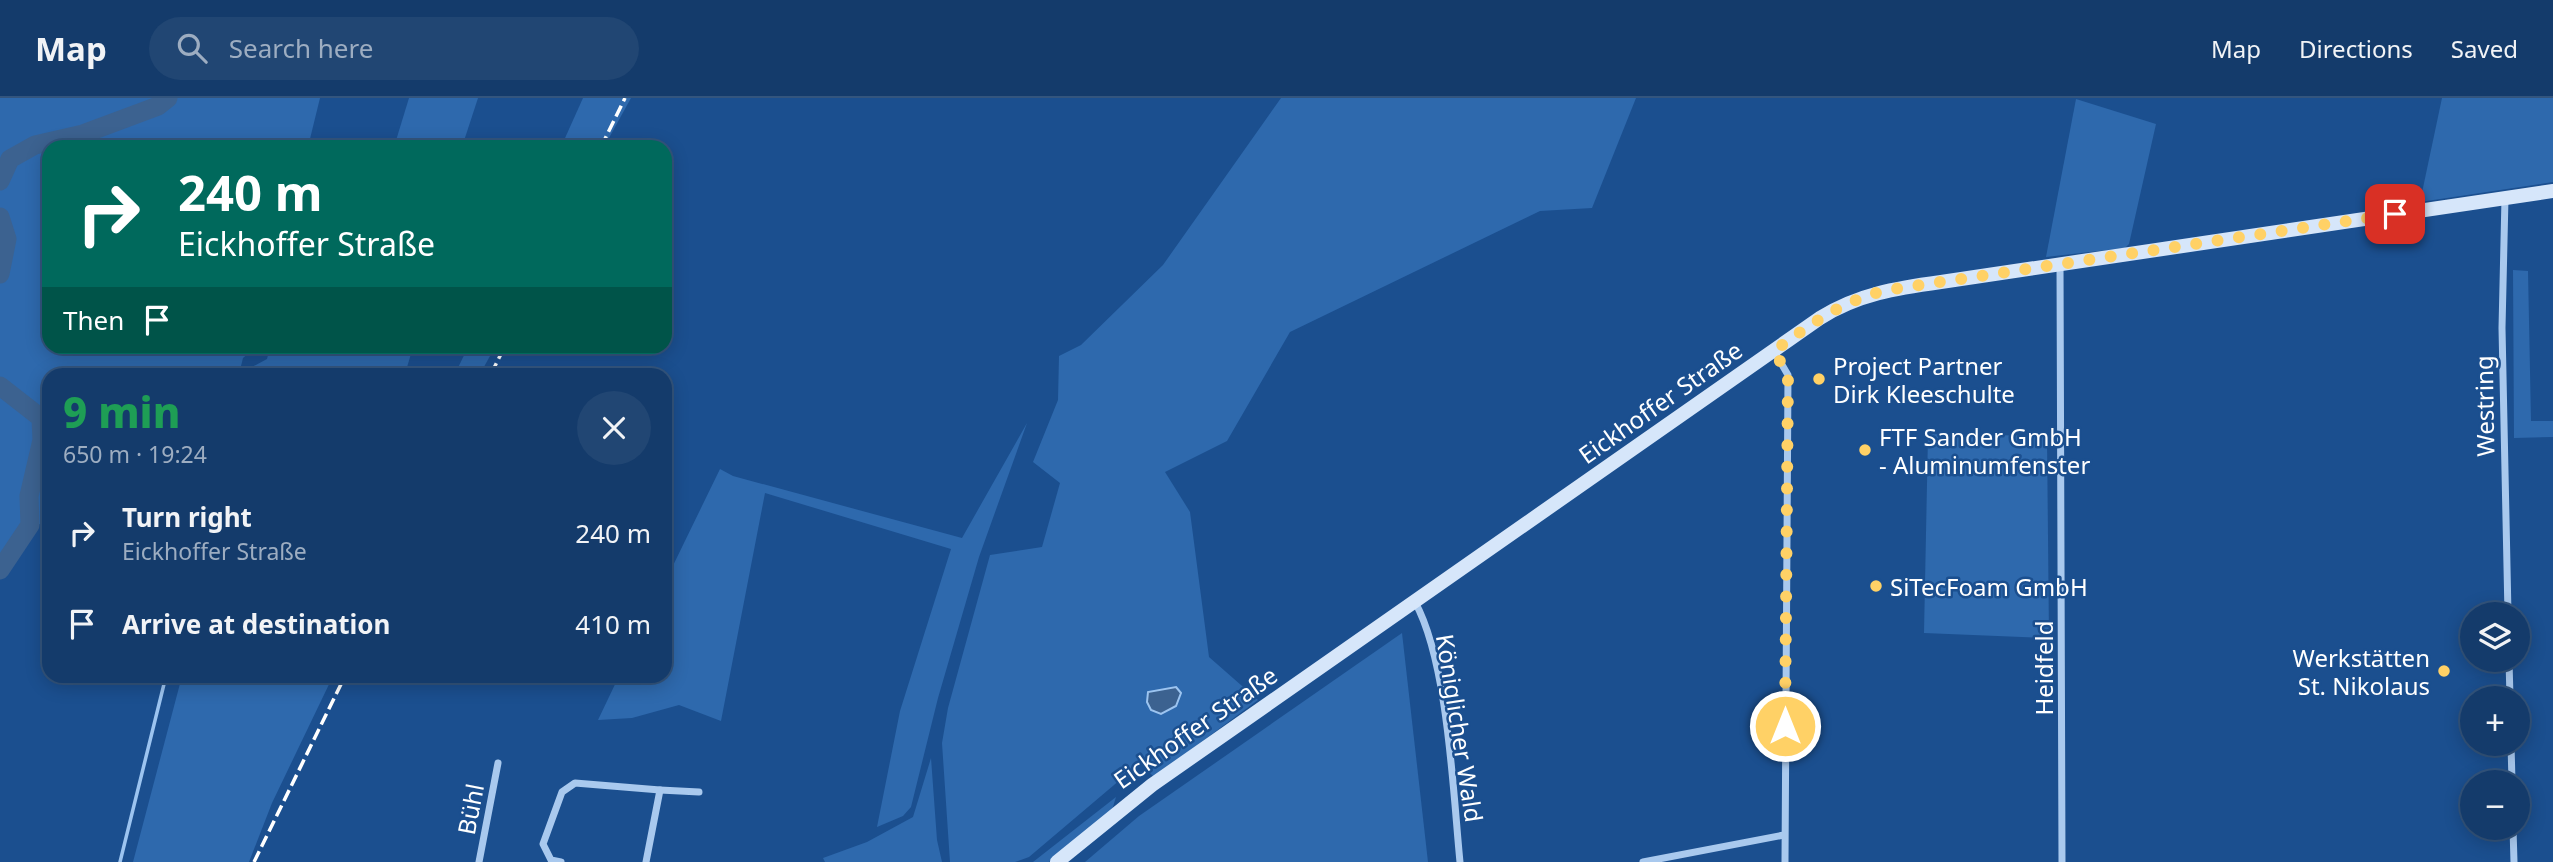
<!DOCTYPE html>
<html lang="en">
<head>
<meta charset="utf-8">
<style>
	body { margin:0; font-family:"Noto Sans",sans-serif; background:#214673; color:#f1f3f6; height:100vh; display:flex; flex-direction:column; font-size:26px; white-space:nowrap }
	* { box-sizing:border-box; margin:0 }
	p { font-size:23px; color:#9dadc1 }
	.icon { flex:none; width:38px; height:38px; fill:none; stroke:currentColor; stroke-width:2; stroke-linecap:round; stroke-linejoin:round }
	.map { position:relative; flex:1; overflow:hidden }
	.sheet { position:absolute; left:42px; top:270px; width:630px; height:315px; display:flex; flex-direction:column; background:#143b6b; border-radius:21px; box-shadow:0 4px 18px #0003,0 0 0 2px #33557e }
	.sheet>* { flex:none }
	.banner { position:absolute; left:42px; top:42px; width:630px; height:214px; border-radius:21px; box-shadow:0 4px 18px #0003,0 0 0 2px #33557e; background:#00695c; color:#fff; overflow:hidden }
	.controls { position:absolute; left:2460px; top:504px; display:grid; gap:14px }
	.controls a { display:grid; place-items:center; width:70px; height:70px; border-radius:50%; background:#143b6b; box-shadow:0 4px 18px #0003,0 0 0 2px #33557e; font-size:35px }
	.pin { position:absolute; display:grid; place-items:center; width:60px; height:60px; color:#fff; margin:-30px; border-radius:14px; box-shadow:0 4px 10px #0006 }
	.me { position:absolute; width:77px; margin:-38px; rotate:0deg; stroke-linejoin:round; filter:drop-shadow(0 0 5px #0008) }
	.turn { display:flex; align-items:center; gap:24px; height:147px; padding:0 21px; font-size:32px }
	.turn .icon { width:91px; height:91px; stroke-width:2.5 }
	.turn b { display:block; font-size:49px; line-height:60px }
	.then { display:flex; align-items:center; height:66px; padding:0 21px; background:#0003; gap:14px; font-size:26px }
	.round { display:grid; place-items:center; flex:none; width:74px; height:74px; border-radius:37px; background:#214673 }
	.overview { display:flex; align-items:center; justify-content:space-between; height:119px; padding:0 21px }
	h1 { font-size:42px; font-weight:800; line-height:52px; color:#1e9e55 }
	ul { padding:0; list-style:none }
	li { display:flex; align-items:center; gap:21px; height:91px; padding:0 21px }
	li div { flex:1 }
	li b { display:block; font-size:26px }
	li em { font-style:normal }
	header { display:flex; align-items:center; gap:42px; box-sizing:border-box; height:98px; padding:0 35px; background:#143b6b; border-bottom:2px solid #33557e }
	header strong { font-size:33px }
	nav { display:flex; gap:38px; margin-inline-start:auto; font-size:24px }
	.search { width:490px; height:63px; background:#214673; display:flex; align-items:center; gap:18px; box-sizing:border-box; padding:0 24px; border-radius:38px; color:#9dadc1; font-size:26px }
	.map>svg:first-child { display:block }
</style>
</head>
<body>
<header>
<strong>Map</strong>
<div class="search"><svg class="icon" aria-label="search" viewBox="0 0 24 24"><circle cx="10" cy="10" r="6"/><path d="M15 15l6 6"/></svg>Search here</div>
<nav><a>Map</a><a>Directions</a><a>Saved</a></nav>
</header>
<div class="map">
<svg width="2553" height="764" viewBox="0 0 2553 764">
	<rect width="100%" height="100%" fill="#1b4f8f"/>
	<g fill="#2e69ad">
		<path d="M0 0H320L308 49H49V248L256 249 243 260 239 276H49V428L24 423 0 461Z"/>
		<path d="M409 0H478L462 49H394Z"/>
		<path d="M583 0H631L604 49H561Z"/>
		<path d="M1281 0H1636L1592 110 1540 113 1290 234 1227 343 1165 374 1190 414 1209 559 1258 602 1154 679 1140 665 1029 759 1015 764H950L942 645 948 610 990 457 1042 449 1060 385 1033 364 1058 302 1059 258 1081 247 1163 167Z"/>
		<path d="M2442 0H2553V84L2420 104Z"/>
		<path d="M2076 1 2156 26 2129 146 2125 150 2046 159Z"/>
		<path d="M2513 172 2528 173 2531 323H2553V339L2514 340Z"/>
		<path d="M270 249V248L413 249 405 276H250L252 269 267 261Z"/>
		<path d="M468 249H495L480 276H455Z"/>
		<path d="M1027 325 979 459 938 600 911 709 903 718 877 729 900 613 951 451 765 395 721 623 679 607 632 620 598 622 619 578H665V484L720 371 733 378 962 440Z"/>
		<path d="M1928 336 2047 338 2049 540 1924 535Z"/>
		<path d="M1402 535 1428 764H1085L1139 718Z"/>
		<path d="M182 578H333L272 705 249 764H133Z"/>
		<path d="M931 660 937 742 942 764H825L823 760 867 744 913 719Z"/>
		<path d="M1116 699 1112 712 1049 764H1033Z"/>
	</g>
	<path fill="#3c6290" stroke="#9cc4f0" stroke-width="2" d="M1176 589 1181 595 1176 608 1161 616 1151 612 1147 604 1148 594Z"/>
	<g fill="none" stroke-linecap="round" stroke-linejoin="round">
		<path stroke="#9cc4f0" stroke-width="3.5" d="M120 764 166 578"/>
		<g stroke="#3c6290" stroke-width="19">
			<path d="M0 83 10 61 35 47 83 36 158 8 168 0"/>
			<path d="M0 119 7 141 0 176"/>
			<path d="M0 288 41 320 42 342 29 398 30 427 0 472"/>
		</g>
		<g stroke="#a9c9ee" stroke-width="7">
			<path d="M2505 100 2502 230 2508 516"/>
			<path d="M2060 166 2062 764"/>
			<path d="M1774 253 1788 277 1785 764"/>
			<path d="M1415 504C1448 564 1453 694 1460 764"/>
			<path d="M2509 562 2510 600"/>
			<path d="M2511 646 2512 684"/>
			<path d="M660 692 699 694"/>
			<path d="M2513 730 2514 764"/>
			<path d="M479 764 498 665"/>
			<path d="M561 764 551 762 543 746 562 694 575 685 660 692 646 764"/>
			<path d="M1643 764 1784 737"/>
		</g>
		<path stroke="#d6e6fa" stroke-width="14" d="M1057 764 1152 687 1820 220C1858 196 1897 190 1941 184L2553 93"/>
		<g stroke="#fff" stroke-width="3.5" stroke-dasharray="12 5" stroke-linecap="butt">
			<path d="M601 49 625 0"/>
			<path d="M491 276 505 248"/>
			<path d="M254 764 345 578"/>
		</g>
	</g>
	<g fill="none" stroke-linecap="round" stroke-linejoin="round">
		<path stroke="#ffd166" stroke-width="12" stroke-dasharray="0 21.6" d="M1785 628 1788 277 1774 253C1810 227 1843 202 1887 192L2395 116"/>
	</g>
	<g fill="#ffd166" stroke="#1b4f8f" stroke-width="2.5">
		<circle cx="1819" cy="281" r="7"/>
		<circle cx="1865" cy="352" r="7"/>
		<circle cx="1876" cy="488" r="7"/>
		<circle cx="2444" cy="573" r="7"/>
	</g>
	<g text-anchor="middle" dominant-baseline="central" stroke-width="5" stroke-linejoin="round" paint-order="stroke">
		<g font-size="24" fill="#fff" stroke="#1b4f8f" text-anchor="start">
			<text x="1833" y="267">Project Partner<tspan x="1833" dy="28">Dirk Kleeschulte</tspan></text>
			<text x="1879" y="338">FTF Sander GmbH<tspan x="1879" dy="28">- Aluminumfenster</tspan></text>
			<text x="1890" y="488">SiTecFoam GmbH</text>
			<text x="2430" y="559" text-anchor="end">Werkstätten<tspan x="2430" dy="28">St. Nikolaus</tspan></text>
		</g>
		<g font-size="24" fill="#fff" stroke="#1b4f8f">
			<text transform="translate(1660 304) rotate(-35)">Eickhoffer Straße</text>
			<text transform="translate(2484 308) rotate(-91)">Westring</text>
			<text transform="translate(2043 570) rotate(-90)">Heidfeld</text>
			<text transform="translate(1195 629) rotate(-35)">Eickhoffer Straße</text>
			<text transform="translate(1460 630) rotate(81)">Königlicher Wald</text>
			<text transform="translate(470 711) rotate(-79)">Bühl</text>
		</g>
	</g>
</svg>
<div class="controls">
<a><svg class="icon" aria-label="layers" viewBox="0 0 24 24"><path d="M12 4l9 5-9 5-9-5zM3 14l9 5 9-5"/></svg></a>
<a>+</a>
<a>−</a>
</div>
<div class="pin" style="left:2395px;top:116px;background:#d93025"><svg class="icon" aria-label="arrive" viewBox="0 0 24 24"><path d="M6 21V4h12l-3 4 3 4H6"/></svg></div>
<svg class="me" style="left:1785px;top:628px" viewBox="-20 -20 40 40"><circle r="17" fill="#ffd166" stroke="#fff" stroke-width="3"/><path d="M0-11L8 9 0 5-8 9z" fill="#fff"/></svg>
<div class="banner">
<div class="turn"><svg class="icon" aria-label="right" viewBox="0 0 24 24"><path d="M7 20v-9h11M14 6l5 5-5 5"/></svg><div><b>240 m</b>Eickhoffer Straße</div></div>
<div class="then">Then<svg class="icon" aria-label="arrive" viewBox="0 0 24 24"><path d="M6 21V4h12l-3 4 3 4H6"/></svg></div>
</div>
<section class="sheet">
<div class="overview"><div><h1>9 min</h1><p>650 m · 19:24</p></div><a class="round"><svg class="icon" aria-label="close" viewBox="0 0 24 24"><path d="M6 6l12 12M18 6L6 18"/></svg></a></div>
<ul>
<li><svg class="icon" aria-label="right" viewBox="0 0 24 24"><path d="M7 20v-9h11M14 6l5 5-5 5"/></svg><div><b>Turn right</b><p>Eickhoffer Straße</p></div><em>240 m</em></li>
<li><svg class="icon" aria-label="arrive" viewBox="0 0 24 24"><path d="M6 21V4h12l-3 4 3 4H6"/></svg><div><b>Arrive at destination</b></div><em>410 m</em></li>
</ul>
</section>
</div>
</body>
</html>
